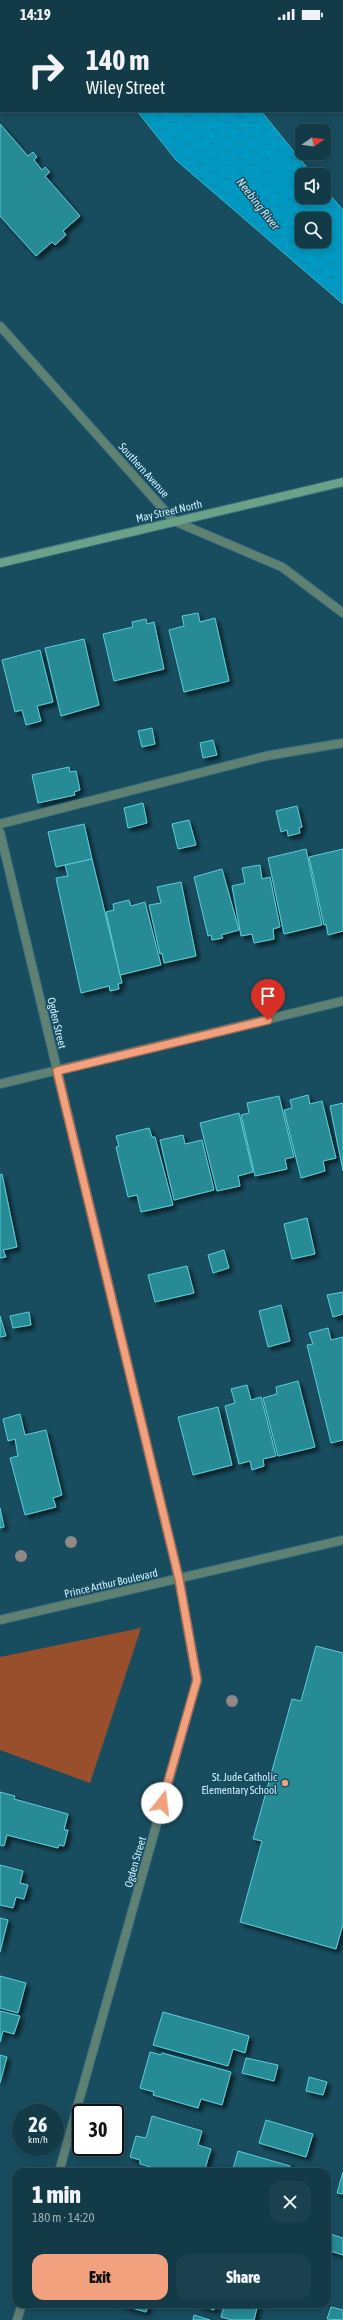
<!DOCTYPE html>
<html lang="en">
<head>
<meta charset="utf-8">
<style>
	body { margin:0; font-family:"Asap Condensed",sans-serif; background:#1b414e; color:#f1f3f6; height:100vh; display:flex; flex-direction:column; font-size:15px; white-space:nowrap }
	* { box-sizing:border-box; margin:0 }
	p { font-size:13px; color:#9cadb4 }
	.icon { flex:none; width:22px; height:22px; fill:none; stroke:currentColor; stroke-width:2; stroke-linecap:round; stroke-linejoin:round }
	.map { position:relative; flex:1; overflow:hidden }
	.side { position:absolute; left:12px; top:2140px; width:319px; height:140px; display:flex; flex-direction:column; background:#123a47; border-radius:12px; box-shadow:0 2px 10px #0003,0 0 0 1px #315460 }
	.side>* { flex:none }
	.top-card { position:absolute; left:0px; top:0px; width:343px; height:84px; box-shadow:0 2px 10px #0003,0 0 0 1px #315460; background:#123a47; color:#f1f3f6; overflow:hidden }
	.needle { width:26px; rotate:77deg }
	.buttons { position:absolute; left:295px; top:96px; display:grid; gap:8px }
	.buttons a { display:grid; place-items:center; width:36px; height:36px; border-radius:8px; background:#123a47; box-shadow:0 2px 10px #0003,0 0 0 1px #315460; font-size:20px }
	.speed { position:absolute; left:12px; top:2076px; display:flex; gap:8px; font-size:20px; font-weight:700; text-align:center }
	.speed>* { display:grid; place-content:center; width:52px; height:52px; border-radius:50%; background:#123a47; box-shadow:0 2px 10px #0003,0 0 0 1px #315460; line-height:1 }
	.speed small { font-size:10px; font-weight:400 }
	.speed .limit { border:2px solid #111; border-radius:6px; background:#fff; color:#111 }
	.pin { position:absolute; display:grid; place-items:center; width:34px; height:34px; color:#fff; margin:-41px -17px; border-radius:50% 50% 50% 0; rotate:-45deg; box-shadow:0 0 4px #0007 }
	.pin .icon { rotate:45deg }
	.me { position:absolute; width:44px; margin:-22px; rotate:16deg; stroke-linejoin:round; filter:drop-shadow(0 0 3px #0008) }
	.turn { display:flex; align-items:center; gap:14px; height:84px; padding:0 20px; font-size:18px }
	.turn .icon { width:52px; height:52px; stroke-width:2.5 }
	.turn b { display:block; font-size:28px; line-height:34px }
	.round { display:grid; place-items:center; flex:none; width:42px; height:42px; border-radius:12px; background:#1b414e }
	.headline { display:flex; align-items:center; justify-content:space-between; height:68px; padding:0 20px }
	h1 { font-size:24px; font-weight:800; line-height:30px }
	.primary-button { display:flex; gap:8px; margin-top:auto; padding:8px 20px }
	.primary-button a { flex:1; height:46px; border-radius:12px; background:#f1a17d; color:#111; font-size:16px; font-weight:800; line-height:46px; text-align:center }
	.primary-button a+a { background:#1b414e; color:#f1f3f6 }
	.status { display:flex; justify-content:space-between; align-items:center; height:28px; padding:0 20px; background:#123a47; direction:ltr }
	.status svg { height:11px; fill:currentColor }
	.map>svg:first-child { display:block }
</style>
</head>
<body>
<div class="status"><b>14:19</b><svg viewBox="0 0 49 12"><path d="M0 12V9h3v3zM5 12V6h3v6zM10 12V3h3v9zM15 12V0h3v12zM26 1h20v11H26zM47 4h2v5h-2z"/></svg></div>
<div class="map">
<svg width="343" height="2292" viewBox="0 0 343 2292">
	<defs>
		<pattern id="water-ripples" width="26" height="14" patternUnits="userSpaceOnUse"><rect width="26" height="14" fill="#0199c1"/><path d="M2 4q2-2 4 0t4 0M15 11q2-2 4 0t4 0" fill="none" stroke="#13819e"/></pattern>
		<filter id="shadow"><feDropShadow dx="3.5" dy="3.5" stdDeviation="2" flood-color="#0009"/></filter>
	</defs>
	<rect width="100%" height="100%" fill="#184d5f"/>
	<path fill="#994f2c" d="M141 1600 90 1755 0 1722V1629Z"/>
	<path fill="url(#water-ripples)" stroke="#3eb3d3" fill-rule="evenodd" d="M137 83H261L313 147H302V169H324V160L343 182V276L176 132ZM302 191H324V213H302Z"/>
	<g fill="#268b95" stroke="#5ccdd9" filter="url(#shadow)">
		<path d="M0 96 28 128 33 124 37 129 34 132 42 142 45 139 50 144 45 148 80 188 63 203 66 207 55 217 52 214 36 228 0 188Z"/>
		<path d="M198 585 200 594 215 590 229 653 184 664 169 602 184 598 182 588Z"/>
		<path d="M146 591 147 596 154 594 164 641 114 653 103 606 133 599 132 594Z"/>
		<path d="M84 611 99 677 61 688 45 620Z"/>
		<path d="M40 622 53 674 37 678 41 693 26 697 22 682 15 684 2 632Z"/>
		<path d="M152 700 155 716 142 719 138 703Z"/>
		<path d="M213 712 217 727 203 730 200 715Z"/>
		<path d="M69 739 70 744 76 743 80 762 74 764 75 767 38 775 32 747Z"/>
		<path d="M143 775 147 795 128 800 124 780Z"/>
		<path d="M297 778 302 799 299 800 300 805 288 808 287 802 281 804 276 783Z"/>
		<path d="M189 792 196 817 178 821 172 796Z"/>
		<path d="M84 796 92 831 56 839 48 804Z"/>
		<path d="M306 821 322 897 284 906 268 830Z"/>
		<path d="M343 821V903L328 907 326 896 324 897 309 829Z"/>
		<path d="M92 831 122 955 118 956 119 961 110 963 109 958 81 965 56 850 68 848 65 837Z"/>
		<path d="M260 837 262 851 270 849 280 899 273 901 274 911 254 915 252 906 241 908 232 858 245 855 242 840Z"/>
		<path d="M222 841 239 902 221 907 223 910 212 912 211 907 208 908 194 849Z"/>
		<path d="M181 854 196 928 164 935 162 925 160 926 149 877 161 875 157 859Z"/>
		<path d="M129 872 131 878 145 874 161 937 120 947 106 884 114 882 113 876Z"/>
		<path d="M308 1067 310 1076 322 1073 336 1130 323 1133 325 1143 301 1150 284 1082 292 1080 290 1072Z"/>
		<path d="M279 1068 294 1129 285 1131 287 1141 255 1148 241 1087 249 1085 247 1075Z"/>
		<path d="M343 1075V1143L330 1078Z"/>
		<path d="M239 1085 253 1144 238 1148 240 1158 217 1163 200 1095Z"/>
		<path d="M149 1100 152 1109H155L173 1177 141 1184 137 1167 128 1169 116 1119 119 1118 116 1108Z"/>
		<path d="M183 1107 185 1116 202 1112 214 1162 174 1172 160 1112Z"/>
		<path d="M2 1146 17 1219 3 1222 6 1229 0 1230V1147Z"/>
		<path d="M307 1190 315 1226 292 1231 284 1196Z"/>
		<path d="M224 1222 229 1240 213 1245 208 1227Z"/>
		<path d="M187 1238 194 1265 155 1274 148 1247Z"/>
		<path d="M343 1264V1286L333 1289 327 1267Z"/>
		<path d="M281 1277 290 1313 268 1319 259 1283Z"/>
		<path d="M29 1284 31 1297 13 1300 10 1288Z"/>
		<path d="M0 1288 6 1308 0 1309Z"/>
		<path d="M328 1300 331 1312 343 1309V1412L331 1415 307 1317 313 1316 309 1305Z"/>
		<path d="M298 1353 315 1419 278 1428 263 1370 277 1366 276 1359Z"/>
		<path d="M247 1357 251 1372 261 1369 276 1428 263 1431 264 1438 252 1442 250 1433 239 1436 225 1378 235 1375 231 1361Z"/>
		<path d="M218 1379 232 1437 193 1447 178 1389Z"/>
		<path d="M20 1386 25 1407 46 1402 62 1467 53 1470 56 1479 25 1487 10 1430 18 1428 15 1411 8 1413 3 1391Z"/>
		<path d="M0 1480 4 1499 0 1500Z"/>
		<path d="M316 1618 343 1625V1896L336 1921 240 1894 262 1813 253 1811 292 1671 301 1673Z"/>
		<path d="M0 1764 15 1768 14 1771 68 1786 64 1802H68L64 1818 59 1817 58 1820 7 1807 4 1818 0 1817Z"/>
		<path d="M0 1837 23 1843 20 1855 28 1857 24 1871 16 1869 13 1880 0 1877Z"/>
		<path d="M0 1890 8 1892 0 1924Z"/>
		<path d="M0 1948 26 1955 18 1985 0 1980Z"/>
		<path d="M0 1983 20 1988 14 2006 3 2003 0 2014Z"/>
		<path d="M163 1984 249 2008 245 2025 233 2021 228 2038 153 2017Z"/>
		<path d="M150 2024 161 2027 162 2025 231 2044 222 2077 201 2071 198 2080 153 2067 154 2064 140 2060Z"/>
		<path d="M0 2027 7 2029 0 2055Z"/>
		<path d="M246 2030 278 2037 274 2053 242 2045Z"/>
		<path d="M309 2049 327 2054 323 2067 306 2063Z"/>
		<path d="M152 2088 202 2103 198 2117 211 2121 204 2144H168L140 2136V2132L130 2129 136 2108 146 2110Z"/>
		<path d="M266 2092 313 2106 306 2129 259 2115Z"/>
		<path d="M238 2123 290 2138 288 2144H232Z"/>
		<path d="M343 2144V2166L337 2165Z"/>
		<path d="M327 2205 343 2210V2227L327 2222Z"/>
		<path d="M118 2276H149L146 2284Z"/>
		<path d="M196 2276H216L214 2282Z"/>
		<path d="M225 2276H258L254 2292H232L221 2289Z"/>
		<path d="M331 2279 343 2282V2292L327 2291Z"/>
		<path d="M194 2287 210 2292H193Z"/>
	</g>
	<g fill="none" stroke-linecap="round" stroke-linejoin="round">
		<defs>
			<path id="lane" d="M0 796 266 728 343 715"/>
			<g id="street">
				<path d="M0 298 174 493 282 539 343 585"/>
				<path d="M0 804 179 1551 197 1652 59 2144"/>
				<path d="M0 1056 343 973"/>
				<path d="M0 1592 343 1512"/>
				<path d="M17 2292 22 2276"/>
			</g>
			<path id="secondary" d="M0 535 343 454"/>
		</defs>
		<use href="#lane" stroke="#3c6d7f" stroke-width="10"/>
		<use href="#street" stroke="#3c6d7f" stroke-width="10"/>
		<use href="#secondary" stroke="#3c6d7f" stroke-width="10"/>
		<use href="#lane" stroke="#5f8171" stroke-width="8"/>
		<use href="#street" stroke="#5f8171" stroke-width="8"/>
		<use href="#secondary" stroke="#6aa289" stroke-width="8"/>
	</g>
	<g fill="#8f8884">
		<circle cx="71" cy="1514" r="6"/>
		<circle cx="21" cy="1528" r="6"/>
		<circle cx="232" cy="1673" r="6"/>
	</g>
	<g fill="none" stroke-linecap="round" stroke-linejoin="round">
		<defs>
			<path id="route" d="M162 1775 197 1652 179 1551 57 1043 268 992"/>
		</defs>
		<use href="#route" stroke="#9d6951" stroke-width="10"/>
		<use href="#route" stroke="#f1a17d" stroke-width="7"/>
	</g>
	<circle fill="#f1a17d" stroke="#184d5f" stroke-width="1.5" cx="285" cy="1755" r="4"/>
	<g text-anchor="middle" dominant-baseline="central" stroke-width="3" stroke-linejoin="round" paint-order="stroke">
		<g font-size="11" fill="#cceffe" stroke="#184d5f">
			<text transform="translate(144 442) rotate(48)">Southern Avenue</text>
			<text transform="translate(169 483) rotate(-13)">May Street North</text>
			<text transform="translate(57 995) rotate(77)">Ogden Street</text>
			<text transform="translate(111 1555) rotate(-13)">Prince Arthur Boulevard</text>
			<text transform="translate(135 1834) rotate(-74)">Ogden Street</text>
		</g>
		<g font-size="11" fill="#cceffe" stroke="#184d5f" text-anchor="end">
			<text x="277" y="1749">St. Jude Catholic<tspan x="277" dy="13">Elementary School</tspan></text>
		</g>
		<g font-size="12" font-style="italic" fill="#c8e6f2" stroke="#184d5f">
			<text transform="translate(258 176) rotate(52)">Neebing River</text>
		</g>
	</g>
</svg>
<div class="buttons">
<a><svg class="needle" viewBox="-14 -14 28 28"><path d="M0-13l5 13h-10z" fill="#e53935"/><path d="M0 13l5-13h-10z" fill="#9cadb4"/></svg></a>
<a><svg class="icon" aria-label="sound" viewBox="0 0 24 24"><path d="M4 9h4l5-4v14l-5-4H4zM17 9q2 3 0 6"/></svg></a>
<a><svg class="icon" aria-label="search" viewBox="0 0 24 24"><circle cx="10" cy="10" r="6"/><path d="M15 15l6 6"/></svg></a>
</div>
<div class="speed"><div>26<small>km/h</small></div><div class="limit">30</div></div>
<div class="pin" style="left:268px;top:992px;background:#d93025"><svg class="icon" aria-label="arrive" viewBox="0 0 24 24"><path d="M6 21V4h12l-3 4 3 4H6"/></svg></div>
<svg class="me" style="left:162px;top:1775px" viewBox="-20 -20 40 40"><circle r="19" fill="#fff"/><path d="M0-13L10 11 0 6-10 11z" fill="#f1a17d"/></svg>
<div class="top-card">
<div class="turn"><svg class="icon" aria-label="right" viewBox="0 0 24 24"><path d="M7 20v-9h11M14 6l5 5-5 5"/></svg><div><b>140 m</b>Wiley Street</div></div>
</div>
<section class="side">
<div class="headline"><div><h1>1 min</h1><p>180 m · 14:20</p></div><a class="round"><svg class="icon" aria-label="close" viewBox="0 0 24 24"><path d="M6 6l12 12M18 6L6 18"/></svg></a></div>
<div class="primary-button"><a>Exit</a><a>Share</a></div>
</section>
</div>
</body>
</html>
